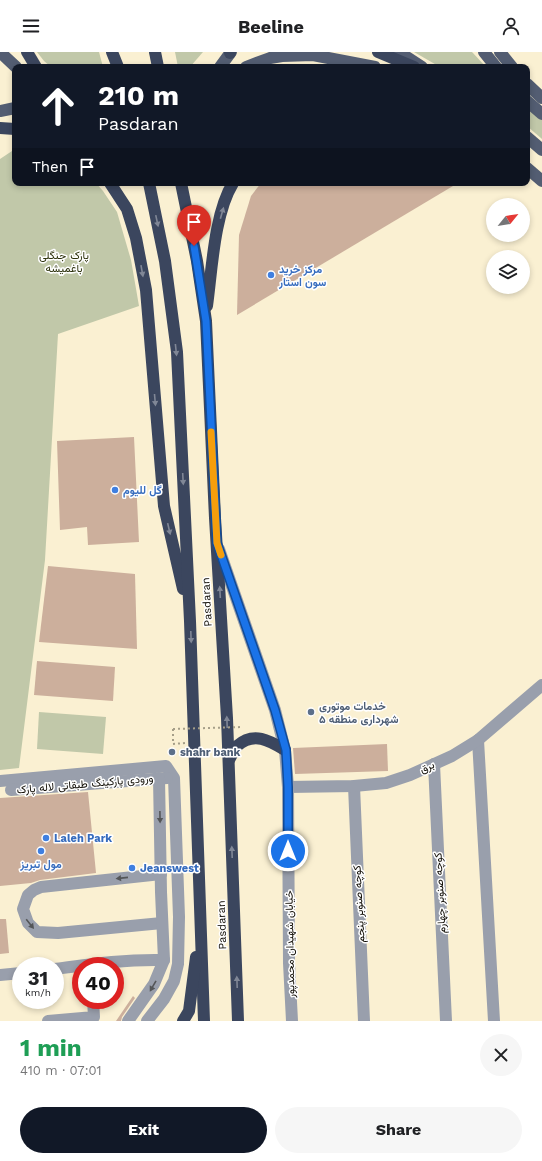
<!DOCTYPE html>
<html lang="en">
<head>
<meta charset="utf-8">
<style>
	body { margin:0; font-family:"Work Sans",Vazirmatn,sans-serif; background:#f6f6f6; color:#202124; height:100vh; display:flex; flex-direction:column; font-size:15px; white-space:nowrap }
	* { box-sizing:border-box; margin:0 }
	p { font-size:13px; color:#757577 }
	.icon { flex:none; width:22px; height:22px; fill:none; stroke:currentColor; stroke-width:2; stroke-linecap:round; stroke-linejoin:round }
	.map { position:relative; height:969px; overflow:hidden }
	.drawer { display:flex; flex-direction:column; background:#fff; flex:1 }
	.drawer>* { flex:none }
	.banner { position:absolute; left:12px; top:12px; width:518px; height:122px; border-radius:8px; box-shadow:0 2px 6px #0003; background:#111827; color:#fff; overflow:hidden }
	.needle { width:26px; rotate:60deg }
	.controls { position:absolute; left:486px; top:146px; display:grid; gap:8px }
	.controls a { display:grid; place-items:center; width:44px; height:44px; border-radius:50%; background:#fff; box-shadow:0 2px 6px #0003; font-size:20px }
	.speed { position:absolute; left:12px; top:905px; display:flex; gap:8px; font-size:20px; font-weight:700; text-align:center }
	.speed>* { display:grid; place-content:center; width:52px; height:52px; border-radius:50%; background:#fff; box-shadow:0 2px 6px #0003; line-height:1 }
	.speed small { font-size:10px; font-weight:400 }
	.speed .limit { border:6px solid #d22; background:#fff; color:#111 }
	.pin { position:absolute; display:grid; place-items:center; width:34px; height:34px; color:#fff; margin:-41px -17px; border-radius:50% 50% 50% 0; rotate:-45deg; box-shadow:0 0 4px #0007 }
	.pin .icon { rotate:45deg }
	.me { position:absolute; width:44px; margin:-22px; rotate:0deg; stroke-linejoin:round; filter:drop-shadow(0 0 3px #0008) }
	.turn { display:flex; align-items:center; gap:14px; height:84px; padding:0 20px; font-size:18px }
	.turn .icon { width:52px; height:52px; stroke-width:2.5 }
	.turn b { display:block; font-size:28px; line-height:34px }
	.then { display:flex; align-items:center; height:38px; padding:0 20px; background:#0003; gap:8px; font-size:15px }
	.round { display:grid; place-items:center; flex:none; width:42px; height:42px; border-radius:21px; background:#f6f6f6 }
	.head { display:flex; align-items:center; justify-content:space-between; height:68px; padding:0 20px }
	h1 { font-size:24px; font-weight:700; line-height:30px; color:#1e9e55 }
	.primary-button { display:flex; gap:8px; margin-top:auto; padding:8px 20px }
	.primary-button a { flex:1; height:46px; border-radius:24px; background:#111827; color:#fff; font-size:16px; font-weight:700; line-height:46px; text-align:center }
	.primary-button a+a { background:#f6f6f6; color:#202124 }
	header { display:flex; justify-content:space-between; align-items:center; height:52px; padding:0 20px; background:#fff; font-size:18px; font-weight:700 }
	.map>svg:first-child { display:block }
</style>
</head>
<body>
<header><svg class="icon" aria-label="menu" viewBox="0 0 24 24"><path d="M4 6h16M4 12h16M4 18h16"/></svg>Beeline<svg class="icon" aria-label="person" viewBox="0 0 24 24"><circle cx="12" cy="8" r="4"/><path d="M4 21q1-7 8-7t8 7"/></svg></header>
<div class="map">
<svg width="542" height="969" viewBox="0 0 542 969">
	<rect width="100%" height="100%" fill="#faf0d2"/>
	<g fill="#c1c8a9">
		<path d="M37 0H99L103 15H51L44 9Z"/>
		<path d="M175 0H203L190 15H178Z"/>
		<path d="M414 0H472L486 15H440Z"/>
		<path d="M527 51 542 64V87L527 74Z"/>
		<path d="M15 97V131H96L103 139 117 160 131 208 139 254 58 282 45 508 19 716 0 718V107Z"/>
		<path d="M39 660 106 665 103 702 37 697Z"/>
	</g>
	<g fill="#ccaf9c">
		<path d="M261 131H458L237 263 239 183 251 144Z"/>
		<path d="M134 385 139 490 88 493 87 475 60 478 57 389Z"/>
		<path d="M48 514 135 522 137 597 39 590Z"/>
		<path d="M37 609 115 615 113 649 34 643Z"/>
		<path d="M387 692 388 719 295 722 293 696Z"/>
		<path d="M88 740 96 821 40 828 31 831 0 834V746Z"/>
		<path d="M0 867H6L9 901 0 902Z"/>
		<path d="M133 944 135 946 122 965 121 969H116Z"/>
	</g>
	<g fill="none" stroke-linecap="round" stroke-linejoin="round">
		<path stroke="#a59e88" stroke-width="2" stroke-dasharray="2 3" stroke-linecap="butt" d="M173 677V692L185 691"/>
		<g stroke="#999fac" stroke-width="12">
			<path d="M219 497 275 658 285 698 288 735 289 911 292 969"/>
			<path d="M478 688 494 969"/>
			<path d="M434 712 446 969"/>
			<path d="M0 729 166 714 174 726 179 865 178 912 174 929 164 947 147 969"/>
			<path d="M354 734 364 969"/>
			<path d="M288 735 354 734 386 731 410 723 452 704 478 688 542 633"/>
			<path d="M11 738 167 726"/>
			<path d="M161 822 41 835 34 838 28 843 23 857 28 871 37 880 58 881 162 871"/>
			<path d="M55 917C92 912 127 907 164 908"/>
			<path d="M0 923 21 921"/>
			<path d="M48 969 94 965 93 948"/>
			<path d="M128 969 154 932 164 908 161 840 159 726"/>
		</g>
		<g stroke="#535d72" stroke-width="12">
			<path d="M0 0 16 15"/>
			<path d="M399 0 422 15"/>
			<path d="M484 0 496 15"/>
			<path d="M500 0 512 15"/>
			<path d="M220 15 231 0"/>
			<path d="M246 15 270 6 282 4 313 3 375 15"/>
			<path d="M527 32 542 46"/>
			<path d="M527 49 542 62"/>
			<path d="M0 59 15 56"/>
			<path d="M527 85 542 98"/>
			<path d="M527 116 542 129"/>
		</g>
		<g stroke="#3b465e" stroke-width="12">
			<path d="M27 0 36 15"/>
			<path d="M112 0 118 15"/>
			<path d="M155 0 158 15"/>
			<path d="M378 0 414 15"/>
			<path d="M230 1V0"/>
			<path d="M0 76 15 77"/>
			<path d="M110 131 127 157 136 186 146 238 164 454 183 537"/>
			<path d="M149 131 165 209 177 300 190 569 204 969"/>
			<path d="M181 131 197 209 206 269 215 466 227 666 238 969"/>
			<path d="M207 254C212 218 214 162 233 131"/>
			<path d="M229 708C232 703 234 697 237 694 254 679 270 689 285 698"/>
			<path d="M183 969 189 959 196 905"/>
		</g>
		<path stroke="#a59e88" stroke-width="2" stroke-dasharray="2 3" stroke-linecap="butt" d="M173 677 243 675"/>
	</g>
	<defs><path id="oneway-solid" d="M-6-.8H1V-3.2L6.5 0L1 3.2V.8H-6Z"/></defs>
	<g fill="#808796">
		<use href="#oneway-solid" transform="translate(222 161) rotate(-74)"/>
		<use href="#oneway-solid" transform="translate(157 169) rotate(78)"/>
		<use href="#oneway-solid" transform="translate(142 219) rotate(80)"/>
		<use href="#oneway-solid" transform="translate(176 298) rotate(84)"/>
		<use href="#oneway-solid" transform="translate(155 348) rotate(85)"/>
		<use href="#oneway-solid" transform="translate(183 427) rotate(87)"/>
		<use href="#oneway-solid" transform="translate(169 477) rotate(77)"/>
		<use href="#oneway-solid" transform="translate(220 540) rotate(-93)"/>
		<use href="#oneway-solid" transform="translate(191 585) rotate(88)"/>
		<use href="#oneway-solid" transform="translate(227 670) rotate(-92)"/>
		<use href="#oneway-solid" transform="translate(232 800) rotate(-92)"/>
		<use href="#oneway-solid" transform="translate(237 930) rotate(-92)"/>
	</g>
	<g fill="#545658">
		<use href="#oneway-solid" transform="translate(160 765) rotate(89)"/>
		<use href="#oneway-solid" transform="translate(122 826) rotate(174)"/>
		<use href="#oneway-solid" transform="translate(30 872) rotate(51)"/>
		<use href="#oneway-solid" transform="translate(153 934) rotate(120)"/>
	</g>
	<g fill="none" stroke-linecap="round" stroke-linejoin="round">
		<defs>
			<path id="route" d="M194 194 206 269 217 491 275 658 286 698 288 735V799"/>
		</defs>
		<use href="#route" stroke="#114b97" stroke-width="10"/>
		<use href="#route" stroke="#1a73e8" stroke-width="7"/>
		<path stroke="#f59e0b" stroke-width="7" d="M211 380 217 491 221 503"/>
	</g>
	<g fill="#3f7fe0" stroke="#fff" stroke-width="1.5">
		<circle cx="271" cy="223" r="4"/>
		<circle cx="115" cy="438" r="4"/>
		<circle cx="46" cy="786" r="4"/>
		<circle cx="41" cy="799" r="4"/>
		<circle cx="132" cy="816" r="4"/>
	</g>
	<g fill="#5c6f8a" stroke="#fff" stroke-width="1.5">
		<circle cx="311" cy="660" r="4"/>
		<circle cx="172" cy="700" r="4"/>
	</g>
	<g text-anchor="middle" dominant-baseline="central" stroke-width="3" stroke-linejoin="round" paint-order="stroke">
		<g font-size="11" fill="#2c310b" stroke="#fff">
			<text x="64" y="203">پارک جنگلی<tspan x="64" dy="13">باغمیشه</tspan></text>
		</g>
		<g font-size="11" font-weight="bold" fill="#366cbe" stroke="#fff" text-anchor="start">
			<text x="279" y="217">مرکز خرید<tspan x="279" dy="13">سون استار</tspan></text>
			<text x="123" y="438">گل للیوم</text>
			<text x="54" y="786">Laleh Park</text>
			<text x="41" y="812" text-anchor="middle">مول تبریز</text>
			<text x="140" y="816">Jeanswest</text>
		</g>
		<g font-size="11" fill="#0f0c04" stroke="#fff">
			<text transform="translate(207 550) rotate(-93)">Pasdaran</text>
			<text transform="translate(427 715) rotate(-24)">برق</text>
			<text transform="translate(85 732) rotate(-5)">ورودی پارکینگ طبقاتی لاله پارک</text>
			<text transform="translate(440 841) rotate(-93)">کوچه صنوبر چهارم</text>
			<text transform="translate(359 852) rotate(-93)">کوچه صنوبر پنجم</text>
			<text transform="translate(222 873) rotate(-92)">Pasdaran</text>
			<text transform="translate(290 892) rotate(-91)">خیابان شهیدان محمدپور</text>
		</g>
		<g font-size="11" font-weight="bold" fill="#4e5e75" stroke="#fff" text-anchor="start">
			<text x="319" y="654">خدمات موتوری<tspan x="319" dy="13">شهرداری منطقه ۵</tspan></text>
			<text x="180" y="700">shahr bank</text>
		</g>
	</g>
</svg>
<div class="controls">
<a><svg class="needle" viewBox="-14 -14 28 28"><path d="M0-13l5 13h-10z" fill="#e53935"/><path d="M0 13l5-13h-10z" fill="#757577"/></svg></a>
<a><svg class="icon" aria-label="layers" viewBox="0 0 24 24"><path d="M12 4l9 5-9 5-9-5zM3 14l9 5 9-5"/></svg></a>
</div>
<div class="speed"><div>31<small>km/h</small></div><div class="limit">40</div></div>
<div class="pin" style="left:194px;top:194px;background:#d93025"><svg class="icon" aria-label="arrive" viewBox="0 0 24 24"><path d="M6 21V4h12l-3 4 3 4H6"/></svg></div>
<svg class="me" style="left:288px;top:799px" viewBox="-20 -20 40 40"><circle r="17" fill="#1a73e8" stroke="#fff" stroke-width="3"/><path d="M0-11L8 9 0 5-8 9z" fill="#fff"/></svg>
<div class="banner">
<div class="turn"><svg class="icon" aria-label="ahead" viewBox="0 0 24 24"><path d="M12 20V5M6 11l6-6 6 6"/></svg><div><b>210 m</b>Pasdaran</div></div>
<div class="then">Then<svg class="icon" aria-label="arrive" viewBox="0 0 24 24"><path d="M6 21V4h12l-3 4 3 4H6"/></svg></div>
</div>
</div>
<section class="drawer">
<div class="head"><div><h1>1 min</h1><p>410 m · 07:01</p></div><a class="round"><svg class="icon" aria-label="close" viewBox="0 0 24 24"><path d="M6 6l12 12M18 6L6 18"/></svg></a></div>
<div class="primary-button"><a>Exit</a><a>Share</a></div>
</section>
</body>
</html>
